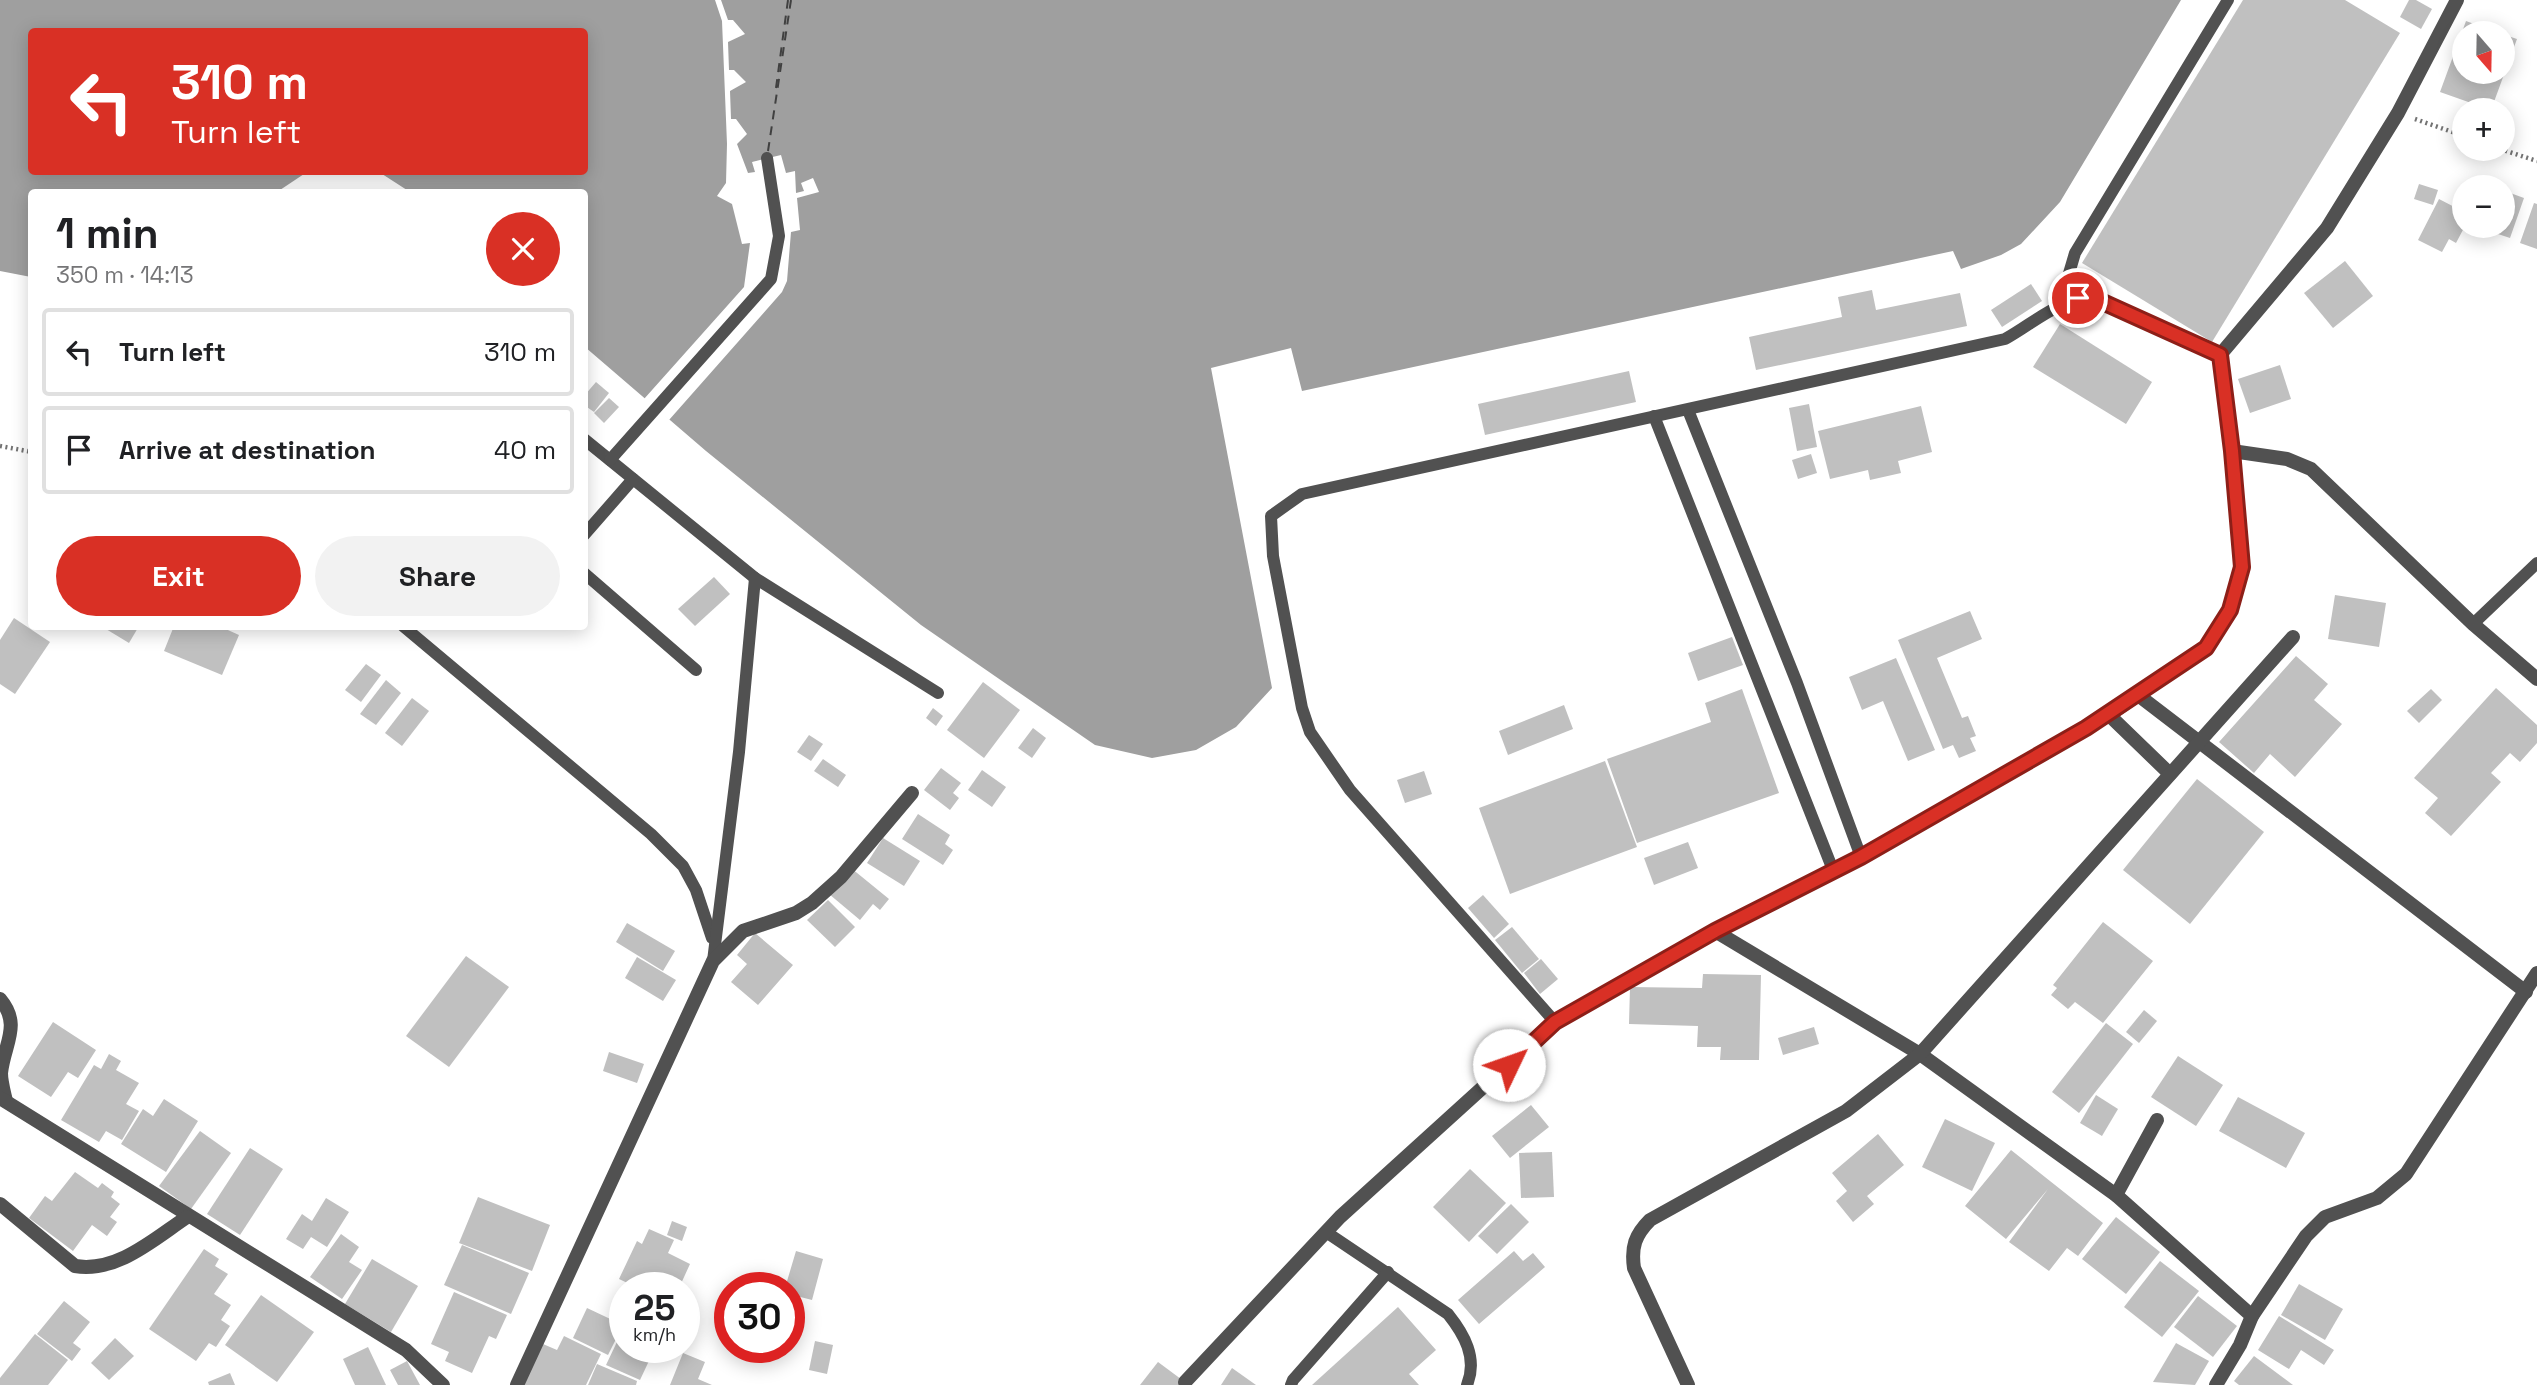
<!DOCTYPE html>
<html lang="en">
<head>
<meta charset="utf-8">
<style>
	body { margin:0; font-family:"Space Grotesk",sans-serif; background:#f2f2f2; color:#202124; height:100vh; display:flex; flex-direction:column; font-size:26px; white-space:nowrap }
	* { box-sizing:border-box; margin:0 }
	p { font-size:23px; color:#757577 }
	.icon { flex:none; width:38px; height:38px; fill:none; stroke:currentColor; stroke-width:2; stroke-linecap:round; stroke-linejoin:round }
	.map { position:relative; flex:1; overflow:hidden }
	.details { position:absolute; left:28px; top:189px; width:560px; height:441px; display:flex; flex-direction:column; background:#fff; border-radius:7px; box-shadow:0 4px 18px #0003 }
	.details>* { flex:none }
	.guide { position:absolute; left:28px; top:28px; width:560px; height:147px; border-radius:7px; box-shadow:0 4px 18px #0003; background:#d93025; color:#fff; overflow:hidden }
	.needle { width:46px; rotate:160deg }
	.fabs { position:absolute; left:2452px; top:21px; display:grid; gap:14px }
	.fabs a { display:grid; place-items:center; width:63px; height:63px; border-radius:50%; background:#fff; box-shadow:0 4px 18px #0003; font-size:35px }
	.speed { position:absolute; left:609px; top:1272px; display:flex; gap:14px; font-size:35px; font-weight:700; text-align:center }
	.speed>* { display:grid; place-content:center; width:91px; height:91px; border-radius:50%; background:#fff; box-shadow:0 4px 18px #0003; line-height:1 }
	.speed small { font-size:18px; font-weight:400 }
	.speed .limit { border:10px solid #d22; background:#fff; color:#111 }
	.pin { position:absolute; display:grid; place-items:center; width:60px; height:60px; color:#fff; margin:-30px; border:4px solid #fff; border-radius:50%; box-shadow:0 2px 7px #0007 }
	.me { position:absolute; width:77px; margin:-38px; rotate:48deg; stroke-linejoin:round; filter:drop-shadow(0 0 5px #0008) }
	.turn { display:flex; align-items:center; gap:24px; height:147px; padding:0 28px; font-size:32px }
	.turn .icon { width:91px; height:91px; stroke-width:2.5 }
	.turn b { display:block; font-size:49px; line-height:60px }
	.round { display:grid; place-items:center; flex:none; width:74px; height:74px; border-radius:37px; background:#f2f2f2 }
	.headline { display:flex; align-items:center; justify-content:space-between; height:119px; padding:0 28px }
	h1 { font-size:42px; font-weight:700; line-height:52px }
	.cta { display:flex; gap:14px; margin-top:auto; padding:14px 28px }
	.cta a { flex:1; height:80px; border-radius:42px; background:#d93025; color:#fff; font-size:28px; font-weight:700; line-height:80px; text-align:center }
	.cta a+a { background:#f2f2f2; color:#202124 }
	ul { padding:0; list-style:none }
	li { display:flex; align-items:center; gap:21px; height:88px; margin:0 14px 10px; padding:0 14px; border:4px solid #e0e0e0; border-radius:7px }
	li div { flex:1 }
	li b { display:block; font-size:26px }
	li em { font-style:normal }
	.map>svg:first-child { display:block }
</style>
</head>
<body>
<div class="map">
<svg width="2537" height="1385" viewBox="0 0 2537 1385">
	<rect width="100%" height="100%" fill="#fff"/>
	<path fill="#9f9f9f" d="M0 0H2181L2060 202 2021 244 2001 255 1961 269 1953 251 1302 391 1291 348 1211 368 1272 688 1236 727 1196 750 1152 758 1095 745 921 625 706 451 585 347 584 192H410L379 172H584V32H32V172H307L277 192H32L31 277 0 271Z"/>
	<path fill="#fff" d="M715 0H721L728 20H733L745 34 728 42 729 70H734L746 82 730 91 731 119H736L747 134 737 144 748 173 755 172 752 162 781 155 786 173 795 171 796 193 804 191 801 183 813 178 819 192 797 198 800 230 791 232 787 281 782 292 669 420 644 399 744 287 750 243 742 244 732 204 717 196 726 183 727 144 722 21Z"/>
	<g fill="none" stroke-linecap="round" stroke-linejoin="round">
		<g stroke="#404040" stroke-width="2" stroke-dasharray="9 7" stroke-linecap="butt">
			<path d="M776 88 788 0"/>
			<path d="M768 151 791 0"/>
		</g>
	</g>
	<g fill="#c0c0c0">
		<path d="M2243 0H2345L2400 33 2212 342 2082 263Z"/>
		<path d="M2409 0H2416L2432 9 2421 29 2400 17Z"/>
		<path d="M2466 21 2499 33H2464V72H2502V34L2517 39 2491 110 2440 92Z"/>
		<path d="M2419 184 2438 190 2433 205 2414 199Z"/>
		<path d="M2502 190 2524 198 2510 238 2486 230 2487 226H2502Z"/>
		<path d="M2439 199 2464 212 2465 226 2456 243 2449 239 2442 252 2418 240Z"/>
		<path d="M2534 203 2537 204V249L2520 243Z"/>
		<path d="M2345 261 2373 296 2333 328 2304 293Z"/>
		<path d="M2031 284 2042 301 2002 327 1991 310Z"/>
		<path d="M1872 290 1876 310 1960 293 1967 326 1756 370 1749 337 1842 317 1838 297Z"/>
		<path d="M2060 324 2152 382 2126 424 2033 367Z"/>
		<path d="M2280 365 2291 399 2250 413 2238 379Z"/>
		<path d="M1629 371 1636 402 1485 435 1478 404Z"/>
		<path d="M596 382 609 393 594 412 584 405V396Z"/>
		<path d="M609 398 619 407 604 423 594 413Z"/>
		<path d="M1809 404 1817 447 1797 451 1789 408Z"/>
		<path d="M1921 406 1932 452 1898 461 1901 473 1870 480 1868 470 1830 479 1818 431Z"/>
		<path d="M1811 454 1817 473 1798 479 1792 460Z"/>
		<path d="M714 577 730 594 695 626 678 609Z"/>
		<path d="M2335 595 2386 603 2379 647 2328 639Z"/>
		<path d="M1970 611 1982 639 1937 658 1962 718 1968 716 1976 736 1970 738 1976 751 1959 758 1953 745 1943 749 1898 640Z"/>
		<path d="M14 618 50 642 15 694 0 684V640Z"/>
		<path d="M101 626H139L129 643Z"/>
		<path d="M174 626H219L239 635 222 675 164 651Z"/>
		<path d="M1732 637 1743 665 1698 681 1688 653Z"/>
		<path d="M2296 656 2328 684 2314 700 2342 724 2295 777 2270 754 2254 773 2219 742Z"/>
		<path d="M1896 658 1935 750 1908 761 1883 701 1862 710 1849 677Z"/>
		<path d="M366 664 381 675 361 702 345 690Z"/>
		<path d="M386 680 401 693 376 725 360 714Z"/>
		<path d="M983 682 1020 710 984 758 947 730Z"/>
		<path d="M2496 688 2537 725V743L2520 762 2510 753 2491 773 2501 782 2451 836 2425 813 2438 798 2414 778Z"/>
		<path d="M1742 689 1779 793 1637 843 1607 759 1711 722 1705 703Z"/>
		<path d="M2431 689 2442 700 2419 723 2407 711Z"/>
		<path d="M412 698 429 711 402 746 385 733Z"/>
		<path d="M1564 705 1573 729 1508 755 1499 731Z"/>
		<path d="M933 708 943 716 936 726 926 718Z"/>
		<path d="M1033 728 1046 738 1032 758 1018 748Z"/>
		<path d="M809 735 823 744 811 761 797 752Z"/>
		<path d="M823 759 846 775 838 787 814 771Z"/>
		<path d="M1605 761 1637 847 1510 894 1479 808Z"/>
		<path d="M941 768 961 783 953 793 959 798 950 810 924 790Z"/>
		<path d="M982 770 1006 787 992 807 968 790Z"/>
		<path d="M1424 771 1432 794 1405 803 1397 780Z"/>
		<path d="M2197 779 2264 832 2190 924 2123 870Z"/>
		<path d="M918 814 950 835 945 844 953 850 943 865 902 839Z"/>
		<path d="M883 838 920 861 904 886 867 863Z"/>
		<path d="M1688 842 1698 868 1654 885 1644 858Z"/>
		<path d="M851 868 889 899 880 910 873 904 860 920 829 894Z"/>
		<path d="M1483 895 1509 924 1494 938 1468 908Z"/>
		<path d="M828 900 855 927 835 947 807 920Z"/>
		<path d="M2103 922 2153 961 2103 1023 2075 1002 2068 1009 2051 995 2057 988 2053 985Z"/>
		<path d="M627 923 675 951 663 971 616 942Z"/>
		<path d="M1512 927 1539 959 1522 973 1495 940Z"/>
		<path d="M755 933 793 965 758 1005 731 982 747 964 737 955Z"/>
		<path d="M466 956 509 987 449 1067 406 1036Z"/>
		<path d="M637 957 676 980 663 1001 625 978Z"/>
		<path d="M1541 959 1558 979 1540 994 1524 973Z"/>
		<path d="M1703 974 1761 975 1759 1060H1720L1721 1047H1697L1698 1026 1629 1024 1630 987 1702 988Z"/>
		<path d="M2144 1010 2157 1021 2139 1043 2126 1032Z"/>
		<path d="M53 1022 96 1050 78 1078 68 1072 51 1097 18 1076Z"/>
		<path d="M2106 1023 2133 1044 2079 1113 2052 1092Z"/>
		<path d="M1814 1027 1819 1044 1783 1055 1778 1038Z"/>
		<path d="M609 1052 644 1064 637 1083 603 1071Z"/>
		<path d="M109 1054 121 1061 116 1070 139 1083 126 1104 139 1111 122 1140 106 1131 99 1142 61 1120 94 1065 101 1069Z"/>
		<path d="M2178 1056 2223 1085 2196 1126 2151 1097Z"/>
		<path d="M2096 1095 2118 1109 2102 1136 2080 1123Z"/>
		<path d="M2238 1097 2305 1133 2286 1168 2219 1131Z"/>
		<path d="M164 1099 198 1121 166 1172 121 1144 143 1109 153 1116Z"/>
		<path d="M1531 1105 1549 1127 1510 1158 1492 1136Z"/>
		<path d="M1945 1119 1995 1143 1972 1191 1922 1167Z"/>
		<path d="M200 1131 231 1153 191 1209 159 1186Z"/>
		<path d="M1878 1134 1904 1165 1867 1196 1874 1204 1853 1222 1836 1201 1847 1191 1832 1173Z"/>
		<path d="M250 1148 283 1169 240 1235 207 1214Z"/>
		<path d="M2011 1150 2103 1223 2078 1256 2067 1248 2049 1271 2009 1242 2048 1189 2006 1239 1965 1206Z"/>
		<path d="M1552 1152 1554 1197 1521 1198 1519 1153Z"/>
		<path d="M1470 1169 1506 1203 1469 1242 1433 1207Z"/>
		<path d="M75 1172 98 1188 102 1183 114 1192 111 1197 120 1204 110 1217 117 1222 107 1236 92 1225 73 1251 29 1218 45 1196 52 1201Z"/>
		<path d="M478 1197 550 1225 532 1271 459 1243Z"/>
		<path d="M326 1198 349 1212 327 1247 311 1237 303 1249 286 1239 302 1214 312 1221Z"/>
		<path d="M1511 1204 1529 1222 1497 1254 1478 1236Z"/>
		<path d="M2116 1217 2160 1252 2126 1294 2082 1259Z"/>
		<path d="M672 1221 687 1227 682 1241 667 1235Z"/>
		<path d="M649 1229 674 1240 668 1253 690 1264 679 1288H638L619 1279 637 1241 642 1244Z"/>
		<path d="M341 1234 359 1247 349 1262 362 1270 342 1299 310 1277Z"/>
		<path d="M462 1245 529 1273 511 1314 444 1285Z"/>
		<path d="M204 1249 219 1259 215 1266 228 1274 214 1294 231 1305 221 1320 230 1326 216 1347 209 1343 196 1361 149 1329Z"/>
		<path d="M796 1251 823 1259 812 1300 789 1294V1288H785Z"/>
		<path d="M1514 1251 1523 1261 1533 1253 1545 1267 1479 1324 1458 1300Z"/>
		<path d="M372 1259 418 1286 391 1332 345 1304Z"/>
		<path d="M2160 1261 2199 1291 2162 1337 2124 1307Z"/>
		<path d="M2299 1284 2343 1309 2325 1340 2281 1315Z"/>
		<path d="M454 1292 507 1315 496 1339 489 1336 472 1373 445 1361 449 1352 431 1344Z"/>
		<path d="M261 1295 314 1332 277 1382 225 1345Z"/>
		<path d="M2198 1296 2237 1326 2213 1357 2174 1327Z"/>
		<path d="M64 1301 90 1322 73 1343 81 1349 72 1361 37 1334Z"/>
		<path d="M1398 1307 1436 1350 1409 1374 1419 1385H1312Z"/>
		<path d="M587 1308 623 1325 608 1355 573 1338Z"/>
		<path d="M2279 1316 2334 1350 2324 1365 2301 1350 2289 1369 2258 1350Z"/>
		<path d="M625 1325V1348H655L640 1380 606 1365Z"/>
		<path d="M35 1334 68 1360 48 1385H0V1378Z"/>
		<path d="M564 1336 601 1354 586 1385H523L543 1344 557 1350Z"/>
		<path d="M115 1338 134 1356 109 1380 91 1363Z"/>
		<path d="M815 1341 833 1345 827 1374 809 1370Z"/>
		<path d="M2176 1343 2209 1361 2195 1385 2153 1382Z"/>
		<path d="M368 1347 386 1385H355L343 1359Z"/>
		<path d="M683 1353 705 1362 698 1379 712 1385H670Z"/>
		<path d="M2254 1356 2293 1385H2239L2234 1381Z"/>
		<path d="M407 1361 420 1385H398L390 1370Z"/>
		<path d="M1158 1362 1189 1385H1140Z"/>
		<path d="M597 1364 637 1381 636 1385H588Z"/>
		<path d="M1232 1368 1256 1385H1221Z"/>
		<path d="M230 1373 235 1385H209L208 1382Z"/>
	</g>
	<g fill="none" stroke-linecap="round" stroke-linejoin="round">
		<g stroke="#737373" stroke-width="4.5" stroke-dasharray="2 3.5" stroke-linecap="butt">
			<path d="M2415 119 2464 136"/>
			<path d="M2500 149 2537 161"/>
			<path d="M0 446 32 452"/>
		</g>
		<g stroke="#515151" stroke-width="12">
			<path d="M2060 304 2075 253 2228 0"/>
			<path d="M1688 410 1797 683 1861 857"/>
			<path d="M1654 416 1833 870"/>
			<path d="M584 439 755 578"/>
			<path d="M610 460 771 279 779 236 767 158"/>
			<path d="M584 535 633 479"/>
			<path d="M584 573 696 670"/>
			<path d="M2473 624 2537 563"/>
			<path d="M403 626 651 834 683 866 696 890 712 938"/>
			<path d="M713 961 739 752 755 578 938 693"/>
			<path d="M1555 1022 1350 790 1310 732 1302 708 1273 556 1271 516 1302 494 2005 339C2036 322 2059 297 2096 299L2220 355"/>
			<path d="M1326 1232 1448 1314C1464 1334 1478 1358 1467 1385"/>
			<path d="M1291 1385 1293 1380 1388 1272"/>
		</g>
		<g stroke="#515151" stroke-width="14">
			<path d="M2232 451 2287 459 2311 469 2473 624 2537 679"/>
			<path d="M2138 695 2526 992"/>
			<path d="M2109 715 2170 774"/>
			<path d="M1715 931 1920 1054 2116 1195 2252 1316 2240 1345 2216 1385"/>
			<path d="M0 999C22 1025 4 1044 1 1073 1 1082 4 1092 6 1101"/>
			<path d="M0 1098 406 1350 443 1385"/>
			<path d="M2116 1195 2157 1120"/>
			<path d="M0 1204 75 1266C117 1273 154 1239 187 1217"/>
			<path d="M2252 1316 2306 1236 2325 1217 2377 1198 2406 1174 2537 973"/>
			<path d="M1185 1382 1340 1217 1555 1022 1715 931 1861 857 2109 715 2205 648 2230 610 2242 567 2232 451 2220 355 2327 228 2398 113 2457 0"/>
			<path d="M517 1385 713 961 743 931 796 913 812 903 841 877 912 793"/>
			<path d="M1688 1385 1634 1268C1631 1247 1635 1235 1650 1220L1846 1111 1920 1054 2293 637"/>
		</g>
	</g>
	<g fill="none" stroke-linecap="round" stroke-linejoin="round">
		<defs>
			<path id="route" d="M1509 1065 1555 1022 1715 931 1861 857 2086 728 2206 648 2230 610 2242 567 2232 451 2220 355 2096 299 2078 298"/>
		</defs>
		<use href="#route" stroke="#8d1f18" stroke-width="18"/>
		<use href="#route" stroke="#d93025" stroke-width="12"/>
	</g>
</svg>
<div class="fabs">
<a><svg class="needle" viewBox="-14 -14 28 28"><path d="M0-13l5 13h-10z" fill="#e53935"/><path d="M0 13l5-13h-10z" fill="#757577"/></svg></a>
<a>+</a>
<a>−</a>
</div>
<div class="speed"><div>25<small>km/h</small></div><div class="limit">30</div></div>
<div class="pin" style="left:2078px;top:298px;background:#d93025"><svg class="icon" aria-label="arrive" viewBox="0 0 24 24"><path d="M6 21V4h12l-3 4 3 4H6"/></svg></div>
<svg class="me" style="left:1509px;top:1065px" viewBox="-20 -20 40 40"><circle r="19" fill="#fff"/><path d="M0-13L10 11 0 6-10 11z" fill="#d93025"/></svg>
<div class="guide">
<div class="turn"><svg class="icon" aria-label="left" viewBox="0 0 24 24"><path d="M17 20v-9H6M10 6l-5 5 5 5"/></svg><div><b>310 m</b>Turn left</div></div>
</div>
<section class="details">
<div class="headline"><div><h1>1 min</h1><p>350 m · 14:13</p></div><a class="round" style="background:#d93025;color:#fff"><svg class="icon" aria-label="close" viewBox="0 0 24 24"><path d="M6 6l12 12M18 6L6 18"/></svg></a></div>
<ul>
<li><svg class="icon" aria-label="left" viewBox="0 0 24 24"><path d="M17 20v-9H6M10 6l-5 5 5 5"/></svg><div><b>Turn left</b></div><em>310 m</em></li>
<li><svg class="icon" aria-label="arrive" viewBox="0 0 24 24"><path d="M6 21V4h12l-3 4 3 4H6"/></svg><div><b>Arrive at destination</b></div><em>40 m</em></li>
</ul>
<div class="cta"><a>Exit</a><a>Share</a></div>
</section>
</div>
</body>
</html>
